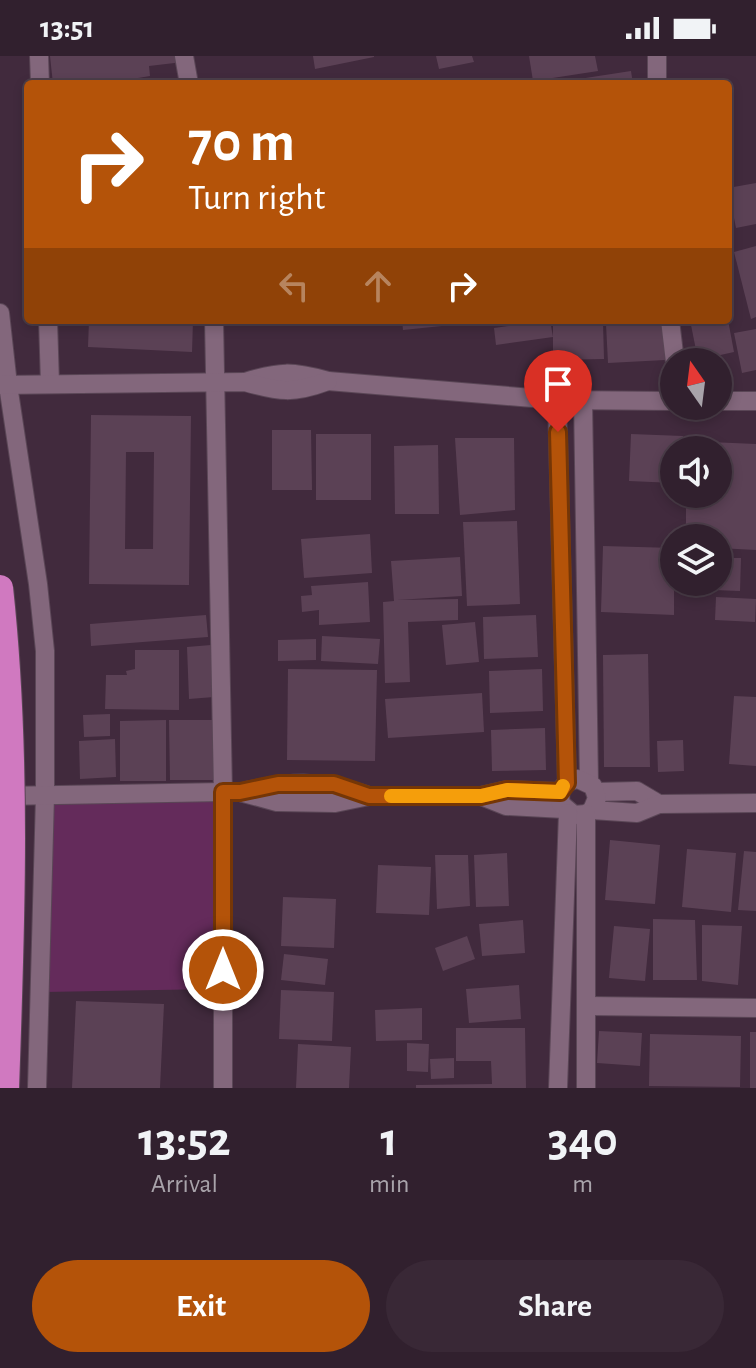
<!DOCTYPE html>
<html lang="en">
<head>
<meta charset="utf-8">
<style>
	body { margin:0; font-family:"Alegreya Sans",sans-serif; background:#392836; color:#f1f3f6; height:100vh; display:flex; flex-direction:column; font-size:30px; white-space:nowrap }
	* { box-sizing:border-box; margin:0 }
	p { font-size:26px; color:#a8a3aa }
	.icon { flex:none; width:44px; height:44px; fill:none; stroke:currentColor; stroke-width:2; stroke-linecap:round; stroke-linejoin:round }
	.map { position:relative; height:1032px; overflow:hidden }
	.drawer { display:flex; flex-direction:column; background:#31202e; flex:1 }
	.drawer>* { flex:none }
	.hud { position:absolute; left:24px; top:24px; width:708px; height:244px; border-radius:8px; box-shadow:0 4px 12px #0003,0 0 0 2px #4c3e4a; background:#b45309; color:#fff; overflow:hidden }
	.needle { width:52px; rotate:346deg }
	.buttons { position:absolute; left:660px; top:292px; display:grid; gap:16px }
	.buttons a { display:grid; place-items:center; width:72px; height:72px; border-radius:50%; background:#31202e; box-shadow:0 4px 12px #0003,0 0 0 2px #4c3e4a; font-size:40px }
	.pin { position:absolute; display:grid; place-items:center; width:68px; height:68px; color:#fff; margin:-82px -34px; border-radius:50% 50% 50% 0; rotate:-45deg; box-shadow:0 0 8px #0007 }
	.pin .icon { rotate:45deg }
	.me { position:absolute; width:88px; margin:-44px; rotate:0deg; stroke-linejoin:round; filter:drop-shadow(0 0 6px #0008) }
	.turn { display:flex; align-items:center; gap:28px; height:168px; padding:0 32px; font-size:36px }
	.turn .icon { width:104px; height:104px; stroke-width:2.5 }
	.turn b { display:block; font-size:56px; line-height:68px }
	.lanes { display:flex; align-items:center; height:76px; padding:0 32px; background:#0003; justify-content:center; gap:40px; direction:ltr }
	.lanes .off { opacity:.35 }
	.eta { display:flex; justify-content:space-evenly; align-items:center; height:136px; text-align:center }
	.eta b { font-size:48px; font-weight:600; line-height:56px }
	.button { display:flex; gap:16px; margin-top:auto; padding:16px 32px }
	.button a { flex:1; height:92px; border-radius:48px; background:#b45309; color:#fff; font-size:32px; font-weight:600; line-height:92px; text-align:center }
	.button a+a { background:#392836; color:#f1f3f6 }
	.status { display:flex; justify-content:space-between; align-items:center; height:56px; padding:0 40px; background:#31202e; direction:ltr }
	.status svg { height:22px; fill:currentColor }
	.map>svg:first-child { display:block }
</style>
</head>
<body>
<div class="status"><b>13:51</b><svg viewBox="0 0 49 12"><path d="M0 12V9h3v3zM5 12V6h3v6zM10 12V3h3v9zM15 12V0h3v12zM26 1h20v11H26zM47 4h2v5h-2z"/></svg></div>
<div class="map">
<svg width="756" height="1032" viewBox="0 0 756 1032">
	<rect width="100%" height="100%" fill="#412a3d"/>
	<path fill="#642b5b" d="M214 737 215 933 44 936 45 740Z"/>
	<g fill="#5b4155" fill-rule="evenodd">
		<path d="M50 0H182L183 6 149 10 150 20 102 28H53Z"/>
		<path d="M313 0H374V1L315 13Z"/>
		<path d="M436 0H472L474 6 439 13Z"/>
		<path d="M529 0H595L598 15 533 25Z"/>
		<path d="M631 15 633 28H567L566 25Z"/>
		<path d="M756 127V168L736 172 728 132Z"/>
		<path d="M756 190V261L751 263 734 196Z"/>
		<path d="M89 264H193L192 296 88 291Z"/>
		<path d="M402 264H441L442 270 403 274Z"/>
		<path d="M550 264 553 281 496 289 494 272Z"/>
		<path d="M690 264H728L734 296 698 304Z"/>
		<path d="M663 265 665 304 608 307 606 268Z"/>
		<path d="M603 266 604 303 553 304V267Z"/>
		<path d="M756 273V314L742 317 734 277Z"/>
		<path d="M91 359 191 360 189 529 89 528ZM126 396H154L153 493H125Z"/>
		<path d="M272 374H311L312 434H272Z"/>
		<rect x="316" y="378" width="55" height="66"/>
		<path d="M631 378 683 380 682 394H674V427L629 425Z"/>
		<path d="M455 382H514L515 454 460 459Z"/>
		<path d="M687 385 756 388V494L718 492V482H686V438H718V394H686Z"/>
		<path d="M438 389 439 458H395L394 390Z"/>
		<path d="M517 465 520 548 467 550 463 466Z"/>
		<path d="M370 478 372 517 304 522 301 483Z"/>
		<path d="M603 490 674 492V559L601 556Z"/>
		<path d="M460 501 462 540 397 544 458 543V564L408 566 410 626 385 627 383 546 394 545 391 505Z"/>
		<path d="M718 502H741L740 535 686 533V526H718Z"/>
		<path d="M368 526 370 566 319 569V554L302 556 301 540 312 539 311 530Z"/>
		<path d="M716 541 756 543 755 566 715 564Z"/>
		<path d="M206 559 208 581 91 590 90 568Z"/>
		<path d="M536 559 538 601 484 603 483 561Z"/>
		<path d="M475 566 479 606 446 609 442 569Z"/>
		<path d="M322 580 380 583 378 608 321 605Z"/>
		<path d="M316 583V604L278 605V584Z"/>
		<path d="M211 589 214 641 189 643 187 591Z"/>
		<path d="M135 594H179V654L105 653 106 619H127L126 615 135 613Z"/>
		<path d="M648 598 650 711H604L603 599Z"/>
		<path d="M288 613 377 614 375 705 287 704Z"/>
		<path d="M542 613 543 655 490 657 489 615Z"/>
		<path d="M482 637 484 676 388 682 385 643Z"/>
		<path d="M734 640 756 641V710L729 708Z"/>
		<path d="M110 658V680L84 681 83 659Z"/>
		<path d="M166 664V725H120V665Z"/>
		<path d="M169 664H216V724H170Z"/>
		<path d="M545 672 546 714 492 715 491 674Z"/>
		<path d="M115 683 116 721 80 723 79 685Z"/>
		<path d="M683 684 684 715 658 716 657 685Z"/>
		<path d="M610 784 660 789 655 848 605 844Z"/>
		<path d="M687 793 736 797 731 856 682 851Z"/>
		<path d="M744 795 756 796V855L738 854Z"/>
		<path d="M507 797 509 850 476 851 474 799Z"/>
		<path d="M435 799H468L470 850 437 853Z"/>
		<path d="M378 809 431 811 429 859 376 857Z"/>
		<path d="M283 841 336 843 334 892 281 890Z"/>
		<path d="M653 863 695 864 697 924H653Z"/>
		<path d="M523 864 525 897 482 900 479 868Z"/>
		<path d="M702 869 742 870 738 929 702 925Z"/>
		<path d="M614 870 650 873 645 925 609 922Z"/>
		<path d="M467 880 475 903 443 915 435 892Z"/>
		<path d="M284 898 328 903 325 929 281 924Z"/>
		<path d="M519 929 521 963 469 967 466 933Z"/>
		<path d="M281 934 334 936 332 985 279 983Z"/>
		<path d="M76 945 164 948 160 1032H72Z"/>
		<path d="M422 952V984L376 985 375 954Z"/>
		<path d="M456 972H525L526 1032H416V1029L492 1028 491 1005H456Z"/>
		<path d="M599 975 642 977 640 1010 597 1007Z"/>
		<rect x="750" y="976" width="6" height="56"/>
		<path d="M650 978 741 980 740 1031 649 1030Z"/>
		<path d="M407 987 429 988 428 1016 407 1015Z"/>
		<path d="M298 988 351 991 349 1032H296Z"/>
		<path d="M454 1002V1022L431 1023 430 1003Z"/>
	</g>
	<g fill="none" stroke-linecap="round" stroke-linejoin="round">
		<defs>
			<g id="minor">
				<path d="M39 0 40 28"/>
				<path d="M184 0 189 28"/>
				<path d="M657 28V0"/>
				<path d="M0 257 8 329 38 528 45 595V740L37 1032"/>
				<path d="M48 264 50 328"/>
				<path d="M214 264 223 736V1032"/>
				<path d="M670 264 675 306"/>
				<path d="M245 326C280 315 292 315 328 325L557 344 674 345"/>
				<path d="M0 329 245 326C280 336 293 338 328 325"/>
				<path d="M557 344 567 727"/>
				<path d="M583 344 589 726"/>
				<path d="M718 345H756"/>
				<path d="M246 735C292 725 322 724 366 739"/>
				<path d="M596 736 637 735 659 748"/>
				<path d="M3 740 223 736H240L277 746 335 747 369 740H481L507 734 560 736"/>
				<path d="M481 740 506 750 564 753"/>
				<path d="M592 754 597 742 593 730 578 723C564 725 558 734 561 748L574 759 586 758 592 754 637 757 659 748 756 747"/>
				<path d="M588 950 756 952"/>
				<path d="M558 1032 568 757"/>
				<path d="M586 1032V758"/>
			</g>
		</defs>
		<use href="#minor" stroke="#5a4656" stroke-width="20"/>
		<use href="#minor" stroke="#83677c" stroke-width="18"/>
		<defs>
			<path id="highway-bridge" d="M0 532C18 698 12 866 6 1032"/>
		</defs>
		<use href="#highway-bridge" stroke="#5a4656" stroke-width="28" stroke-linecap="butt"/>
		<use href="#highway-bridge" stroke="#d079c0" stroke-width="26"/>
	</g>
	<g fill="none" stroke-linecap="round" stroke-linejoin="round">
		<defs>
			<path id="route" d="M223 914V736H240L278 728H334L369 740H481L507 734 560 736 567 727 558 376"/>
		</defs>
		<use href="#route" stroke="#753606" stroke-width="20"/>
		<use href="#route" stroke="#b45309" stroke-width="14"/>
		<path stroke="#f59e0b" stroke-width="14" d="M391 740H481L507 734 560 736 563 730"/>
	</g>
</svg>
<div class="buttons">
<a><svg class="needle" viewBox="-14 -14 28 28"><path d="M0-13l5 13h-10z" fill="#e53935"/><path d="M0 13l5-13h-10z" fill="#a8a3aa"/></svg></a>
<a><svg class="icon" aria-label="sound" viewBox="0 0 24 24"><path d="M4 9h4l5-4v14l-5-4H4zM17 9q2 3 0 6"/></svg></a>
<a><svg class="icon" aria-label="layers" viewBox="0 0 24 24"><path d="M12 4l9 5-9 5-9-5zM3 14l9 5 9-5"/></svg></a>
</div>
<div class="pin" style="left:558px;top:376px;background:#d93025"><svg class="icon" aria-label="arrive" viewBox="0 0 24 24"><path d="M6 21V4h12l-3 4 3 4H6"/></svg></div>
<svg class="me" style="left:223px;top:914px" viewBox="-20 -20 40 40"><circle r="17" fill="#b45309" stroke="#fff" stroke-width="3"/><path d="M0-11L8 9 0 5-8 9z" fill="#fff"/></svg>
<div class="hud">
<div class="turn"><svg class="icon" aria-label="right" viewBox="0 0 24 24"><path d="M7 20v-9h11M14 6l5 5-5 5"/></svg><div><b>70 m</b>Turn right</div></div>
<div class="lanes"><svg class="icon off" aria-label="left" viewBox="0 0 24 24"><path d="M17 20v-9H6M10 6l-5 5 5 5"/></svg><svg class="icon off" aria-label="ahead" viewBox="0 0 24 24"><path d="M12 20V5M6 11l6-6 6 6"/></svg><svg class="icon" aria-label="right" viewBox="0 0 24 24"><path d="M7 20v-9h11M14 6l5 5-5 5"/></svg></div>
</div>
</div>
<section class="drawer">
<div class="eta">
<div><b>13:52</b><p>Arrival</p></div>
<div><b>1</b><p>min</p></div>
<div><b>340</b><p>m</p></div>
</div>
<div class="button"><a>Exit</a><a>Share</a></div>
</section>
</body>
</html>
